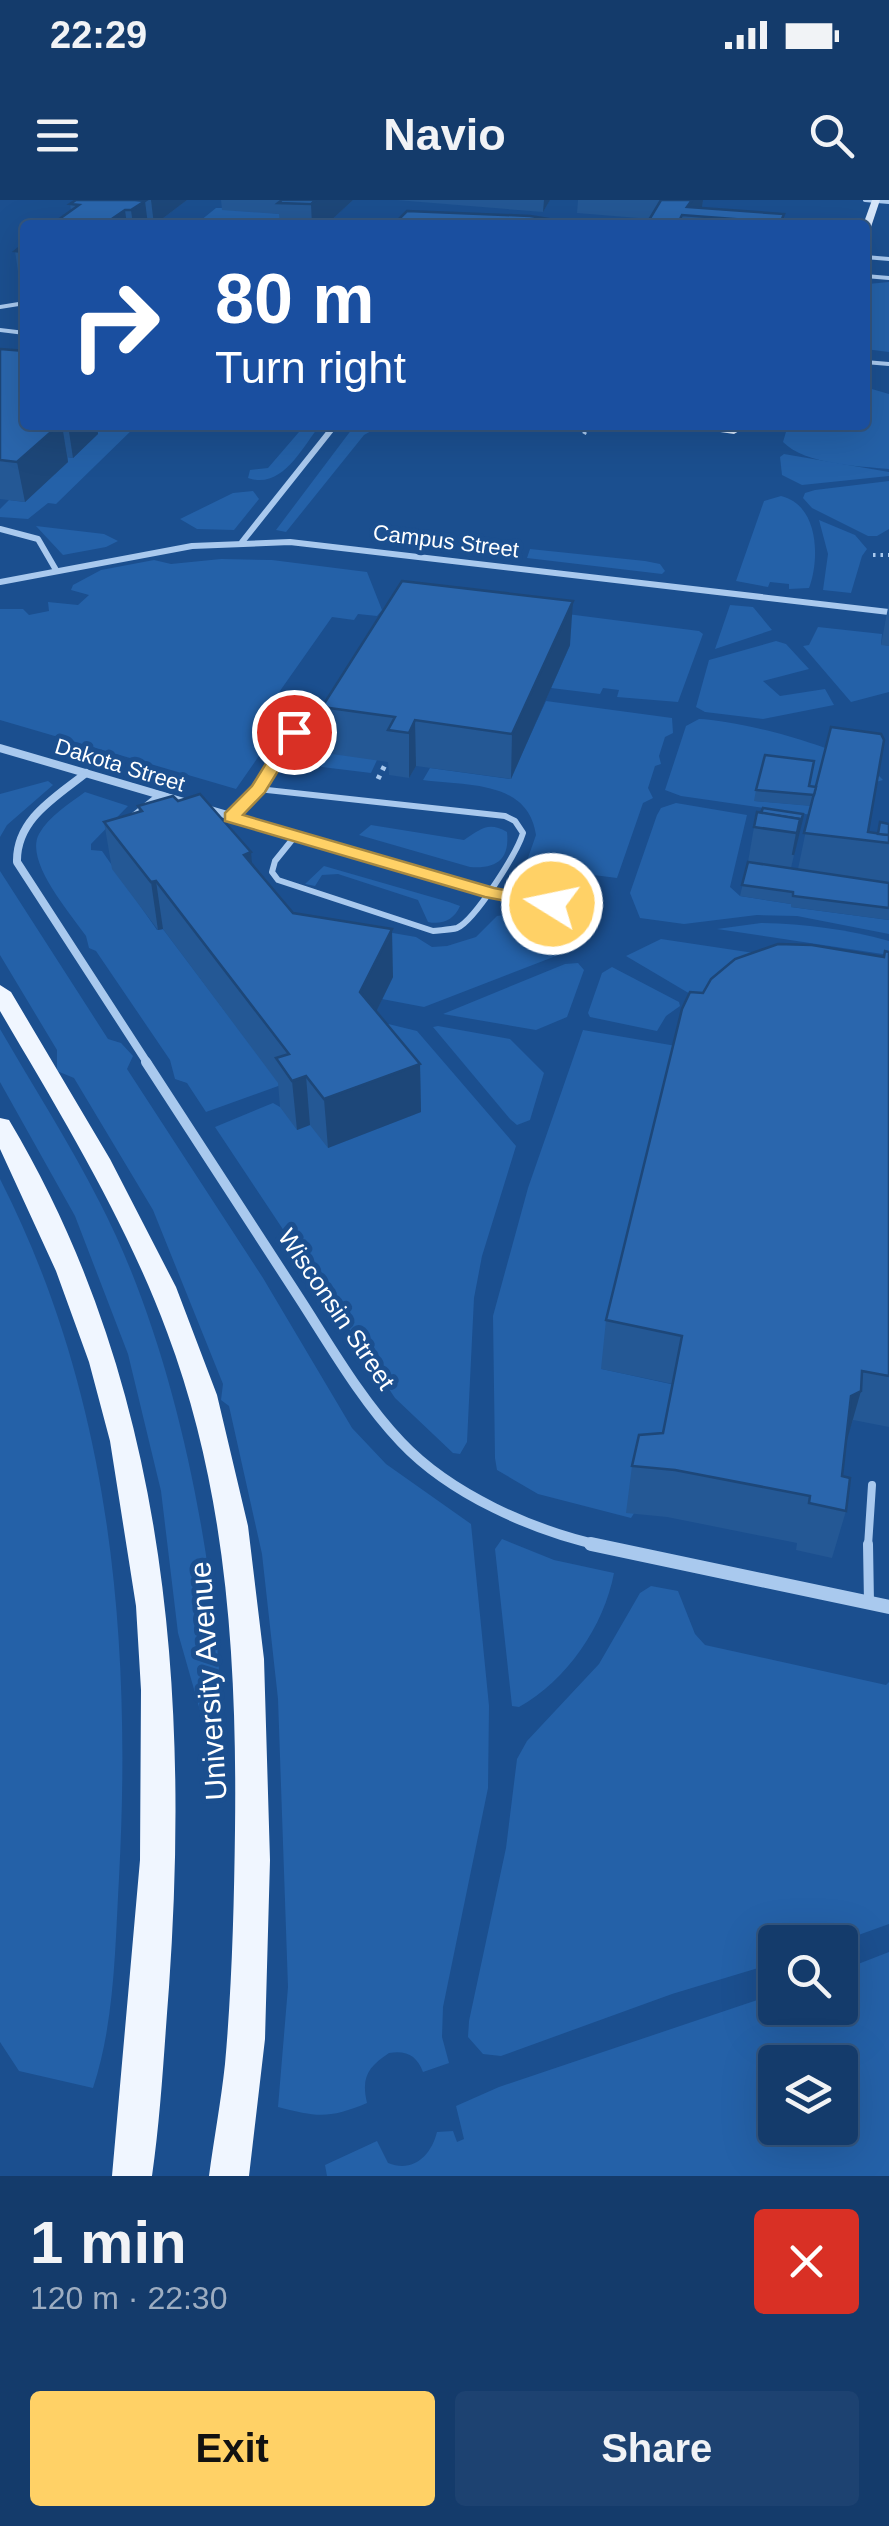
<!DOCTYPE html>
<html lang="en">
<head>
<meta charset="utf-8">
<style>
	body { margin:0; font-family:Helvetica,sans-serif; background:#1d4271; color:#f1f3f6; height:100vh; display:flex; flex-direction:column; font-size:38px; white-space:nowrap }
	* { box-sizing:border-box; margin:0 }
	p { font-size:32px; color:#9dadc1 }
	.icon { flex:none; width:55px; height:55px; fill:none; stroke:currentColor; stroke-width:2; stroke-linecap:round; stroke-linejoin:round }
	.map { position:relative; height:1976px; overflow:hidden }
	.panel { display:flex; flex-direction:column; background:#143b6b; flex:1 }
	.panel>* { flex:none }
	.top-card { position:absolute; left:20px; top:20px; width:850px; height:210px; border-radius:10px; box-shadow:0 10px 40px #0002,0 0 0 2px #33557e; background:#1a4fa0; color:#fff; overflow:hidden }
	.fabs { position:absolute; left:758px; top:1725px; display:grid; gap:20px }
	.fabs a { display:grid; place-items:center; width:100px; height:100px; border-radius:10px; background:#143b6b; box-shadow:0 10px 40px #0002,0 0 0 2px #33557e; font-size:50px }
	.pin { position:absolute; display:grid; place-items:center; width:85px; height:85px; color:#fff; margin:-42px; border:5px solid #fff; border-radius:50%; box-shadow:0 2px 10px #0007 }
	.me { position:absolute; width:110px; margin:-55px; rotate:280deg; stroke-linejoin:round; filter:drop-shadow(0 0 8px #0008) }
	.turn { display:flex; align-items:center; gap:35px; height:210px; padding:0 30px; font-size:45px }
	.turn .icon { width:130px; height:130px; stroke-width:2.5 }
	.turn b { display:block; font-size:70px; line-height:85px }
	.round { display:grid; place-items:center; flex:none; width:105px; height:105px; border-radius:10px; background:#1d4271 }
	.overview { display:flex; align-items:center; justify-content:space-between; height:170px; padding:0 30px }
	h1 { font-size:60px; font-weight:700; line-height:75px }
	.action { display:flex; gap:20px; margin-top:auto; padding:20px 30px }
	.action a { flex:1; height:115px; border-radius:10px; background:#ffd166; color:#111; font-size:40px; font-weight:700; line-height:115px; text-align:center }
	.action a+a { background:#1d4271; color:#f1f3f6 }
	.status { display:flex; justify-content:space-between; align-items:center; height:70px; padding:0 50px; background:#143b6b; direction:ltr }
	.status svg { height:28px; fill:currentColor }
	header { display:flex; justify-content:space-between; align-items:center; height:130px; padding:0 30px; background:#143b6b; font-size:45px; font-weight:700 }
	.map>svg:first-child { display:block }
</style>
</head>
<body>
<div class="status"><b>22:29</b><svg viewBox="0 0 49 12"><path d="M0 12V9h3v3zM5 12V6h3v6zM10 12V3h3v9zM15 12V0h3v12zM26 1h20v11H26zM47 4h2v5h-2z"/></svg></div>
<header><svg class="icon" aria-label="menu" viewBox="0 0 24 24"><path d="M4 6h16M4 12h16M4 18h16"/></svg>Navio<svg class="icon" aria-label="search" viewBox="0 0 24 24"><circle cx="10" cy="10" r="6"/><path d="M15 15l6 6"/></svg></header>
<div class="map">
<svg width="889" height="1976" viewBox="0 0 889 1976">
	<rect width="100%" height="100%" fill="#1b4f8f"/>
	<g fill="#2461a8" fill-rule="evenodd">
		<path d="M216 8H223L302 16 292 25H195Z"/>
		<path d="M889 82V152L865 149 868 84Z"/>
		<path d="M865 187 889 194V269C858 266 806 265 783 242L788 225H865Z"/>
		<path d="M108 225H137L56 304 48 303 28 319 0 317V309L9 300 25 302 67 257 73 258 96 235 93 234Z"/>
		<path d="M305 225H320C302 248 282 290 248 278L250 270 268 268Z"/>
		<path d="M355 225H369L373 230 364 235 286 332 276 330Z"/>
		<path d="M784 254 889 272V276L802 285 782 275 780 257Z"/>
		<path d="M889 281V329L877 336H868L812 308 803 298 805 293 815 290Z"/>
		<path d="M253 291 259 299 234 330 197 329 180 319 233 293Z"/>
		<path d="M781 296C819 305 820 359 809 388L789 389V384L770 382 768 387 736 381 764 301Z"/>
		<path d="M819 320 855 335 867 349 862 356 851 393 823 390 828 354Z"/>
		<path d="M36 326 104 334 118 341 106 347 63 355Z"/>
		<path d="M530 349 645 361 660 364 665 371 662 374 527 358Z"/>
		<path d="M221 359 272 360 367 372 382 410 377 416 358 414 354 420 332 417 275 498 297 501 236 589 0 520V409H23L29 415 49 411 48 402 78 405 89 395 71 390 73 385 101 370 154 360 171 364Z"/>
		<path d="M730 405 753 407 772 430 715 449Z"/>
		<path d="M513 407 699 431 703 434 678 502 617 497 619 490 603 488 600 494 551 488 570 445Z"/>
		<path d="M818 427 882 434 881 444 889 446V492L851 502 803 446 809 445Z"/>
		<path d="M776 441 786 444 809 469 763 481 780 496 825 489 834 505 763 519 705 512 696 507 709 460Z"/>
		<path d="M546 501 672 518 673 533 665 537 659 556 661 564 655 566 648 588 653 598 643 603 617 678 570 672 540 679 525 677 523 672 536 635C528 580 467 586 423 580L430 568 510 579Z"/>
		<path d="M345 518 377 560 371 573 322 567 301 556 322 520Z"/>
		<path d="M699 519C739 520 858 550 883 580L816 599 807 597 812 572 755 601 815 606 812 615 681 596 665 590 686 526Z"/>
		<path d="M48 581 53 585 7 625 0 637V594Z"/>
		<path d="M85 592 128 606 91 644V650L102 651 157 730 163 729 281 885 206 912 187 883 175 879 170 860 96 751 89 748 86 736C71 714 24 661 39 634 49 616 69 604 85 592Z"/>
		<path d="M676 603 747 615 730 687 740 696 791 704V707L889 720V734L797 716 757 715 684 724 640 718 630 693 657 615 661 608Z"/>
		<path d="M371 625 464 640C481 629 488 621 507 632 510 660 496 669 470 667L359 635Z"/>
		<path d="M324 666 449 702 460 706C454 720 442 725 428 722L418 700 338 674 322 675 315 686 305 684Z"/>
		<path d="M0 671 108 839 121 843 133 856 127 869 263 1078 352 1228 386 1264 471 1324 489 1506 488 1588 443 1807 442 1837 449 1863 423 1872C417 1856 407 1850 389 1853 368 1867 361 1877 367 1903 329 1919 317 1917 278 1907L288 1787 278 1499 262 1354 229 1206 221 1200 223 1184 153 1010 74 878 57 871V850L0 755Z"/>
		<path d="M510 714 537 734 575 745 574 749 424 807 382 799 364 728 416 737 432 747 447 746 476 737 497 716Z"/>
		<path d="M761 723C805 724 846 729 889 741V755L717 729Z"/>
		<path d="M661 739 886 773 697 798 626 756Z"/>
		<path d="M578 763 584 770 567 817 536 830 443 814 565 764Z"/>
		<path d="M612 767 679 802 680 806 666 816 657 831 590 817 588 813 602 773Z"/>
		<path d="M372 820 417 831 516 946 482 1056 474 1098 467 1242 460 1254 453 1253 395 1198 215 927 273 903 280 907Z"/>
		<path d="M438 826 510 839 544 873 530 920 517 925 510 919 433 827Z"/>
		<path d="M0 829C33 886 69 942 99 1001 176 1148 219 1368 222 1533L207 1535 178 1433 161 1291 128 1154 75 1016 0 882Z"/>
		<path d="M583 830 682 847 602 1169 675 1185 655 1281 631 1318 538 1294 497 1270 495 1258 493 1116 528 988Z"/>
		<path d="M0 979C111 1197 132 1437 119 1678 115 1747 115 1821 93 1888L19 1871 0 1842Z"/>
		<path d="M502 1339 554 1360 614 1373C604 1426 567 1480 519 1507L512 1506 495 1349Z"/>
		<path d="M651 1386 678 1391 695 1434 705 1445 886 1485 889 1482V1724L839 1742H775V1763L672 1794 501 1856 483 1854 468 1837 469 1821 506 1648 517 1559 527 1541 599 1464 640 1393Z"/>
		<path d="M889 1752V1976H327L325 1965 377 1941 388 1963C413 1973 431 1956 437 1932L453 1931 457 1942 464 1939 456 1906 499 1887 775 1794V1808H840V1771ZM775 1862H840V1928H775Z"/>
	</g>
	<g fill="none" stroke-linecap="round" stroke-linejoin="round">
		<g stroke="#a9c9ee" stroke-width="4" stroke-dasharray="2.5 5" stroke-linecap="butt">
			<path d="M584 234 589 225"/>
			<path d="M873 355H889"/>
		</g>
		<path stroke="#a9c9ee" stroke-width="5" stroke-dasharray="4 6" stroke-linecap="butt" d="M378 579 387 561"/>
		<g stroke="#a9c9ee" stroke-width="4">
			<path d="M865 0 889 2"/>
			<path d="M865 57 889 59"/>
			<path d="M865 76 889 78"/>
			<path d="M0 107 25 103"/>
			<path d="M0 130 25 133"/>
			<path d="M865 162 889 164"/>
		</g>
		<g stroke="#a9c9ee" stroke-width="6">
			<path d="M258 589 505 616 515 621 523 633C517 653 475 720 457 728 450 730 440 730 433 731L278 680 272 672 275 661 296 635"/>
			<path d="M231 617 258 589 311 503"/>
			<path d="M128 620 159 595"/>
		</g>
		<path stroke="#a9c9ee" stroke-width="8" d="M868 1346 872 1285"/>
		<path stroke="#a9c9ee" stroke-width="10" d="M868 1344 869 1403"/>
		<g stroke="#a9c9ee" stroke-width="6">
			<path d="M0 329 38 339 56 370"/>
			<path d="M242 342 335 225"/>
			<path d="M0 382 192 346 290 342 889 412"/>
		</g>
		<g stroke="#a9c9ee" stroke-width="8">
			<path d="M0 548 191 604"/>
			<path d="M86 573C56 597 16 619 17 662L148 864"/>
			<path d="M207 609 492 693 578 709"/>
		</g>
		<path stroke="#a9c9ee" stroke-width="10" d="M146 862C196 939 246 1016 296 1093 328 1142 360 1199 401 1242 450 1294 533 1331 603 1346"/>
		<path stroke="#a9c9ee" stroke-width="14" d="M591 1344 889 1407"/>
		<g fill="#d6e6fa" fill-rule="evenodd">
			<path d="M872 0H880L869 33 865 36 863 25Z"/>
			<path d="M672 225H708L739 231 734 234Z"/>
		</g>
		<g fill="#f0f6ff" fill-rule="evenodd">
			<path d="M0 785 11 792 110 959 176 1087 217 1195 248 1326 264 1459 270 1660 265 1839 249 1976H209C214 1939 221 1901 225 1864 232 1786 234 1708 235 1630 237 1462 227 1291 167 1132 125 1019 61 915 0 811Z"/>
			<path d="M0 918 9 920C166 1183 190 1488 169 1787 164 1850 161 1913 152 1976H112L140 1660 141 1490 136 1406 110 1241 89 1162 56 1071 0 949Z"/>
		</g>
	</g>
	<g fill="#245895">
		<path d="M76 0H187L154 25H51L71 11 70 4Z"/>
		<path d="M221 0H353L326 25H280L279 14 222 10Z"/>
		<path d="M396 0H550L543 12Z"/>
		<path d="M578 0H703L702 8 784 14 783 25H646L650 19 577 13Z"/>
		<path d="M25 43V85H20L15 51Z"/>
		<path d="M0 149 25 225H108L102 230H97L98 234 73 258 68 257V262L25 302 0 299Z"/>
		<path d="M889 402V446L881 445Z"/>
		<path d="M570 445 511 579 416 566 409 578 389 575 388 562 325 553 322 507Z"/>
		<path d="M809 586 868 632 877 633 889 624V720L791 707V704L740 696 748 662 754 627 801 625 791 668 798 669 811 606 754 601 756 590Z"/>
		<path d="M178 601 252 665 293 713 393 777 376 812 420 864 421 912 328 948 310 925 297 930 280 907 278 883 163 729 158 730 112 669 104 622 139 612 138 606Z"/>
		<path d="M889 752V1227L853 1220 846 1240 842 1276 846 1311 832 1358 796 1350 797 1343 667 1317 626 1313 632 1266 663 1233 673 1184 601 1169 606 1120 703 793 884 757Z"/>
	</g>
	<g fill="#1d4779">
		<path d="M151 0H187L154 25Z"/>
		<path d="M316 0H353L326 25H312L311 4Z"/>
		<path d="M544 0H550L543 12Z"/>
		<path d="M692 0H703L701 15 687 7Z"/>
		<path d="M145 1 148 25H133L131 10Z"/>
		<path d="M125 10 127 25H103Z"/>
		<path d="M784 14 783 25H772L773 22Z"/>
		<path d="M57 225H62L68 262 25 302 17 262Z"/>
		<path d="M68 225H97L98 234 73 258Z"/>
		<path d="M573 401 570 445 511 579 512 534Z"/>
		<path d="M415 520 416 566 409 578V533Z"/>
		<path d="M251 652 255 700 244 655Z"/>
		<path d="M156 681 163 729 158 730 151 682Z"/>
		<path d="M392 729 393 777 362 841 360 792Z"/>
		<path d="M420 864 421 912 328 948 324 899Z"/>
		<path d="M306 876 310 925 297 930 292 881Z"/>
		<path d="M861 1191 847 1240 838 1244 851 1196Z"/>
	</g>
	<g fill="#2a66ad" stroke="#1d4779" stroke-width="2.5">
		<path d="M76 0H135L145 1 131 10H125L103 25H51L79 5 70 4Z"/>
		<path d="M282 0H316L311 4 278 3Z"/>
		<path d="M661 0H692L687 7 784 14 782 19 773 22 682 15 677 25H646Z"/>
		<path d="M407 11 530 16 581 24 580 25H377L379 22 399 19Z"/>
		<path d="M25 43V52L15 51Z"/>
		<path d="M0 149 25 151V225H59L17 262 0 260Z"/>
		<path d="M402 381 573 401 512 534 415 520 409 533 388 530 395 517 322 507Z"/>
		<path d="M831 527 881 534 884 540 868 632 889 635V643L804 633Z"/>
		<path d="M765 555 814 561 809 586 816 587 814 595 756 590Z"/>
		<path d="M200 594 251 652 244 655 293 713 392 729 360 792 420 864 324 899 306 876 292 881 276 858 289 854 156 681 151 682 104 622 142 611 138 606 173 596 178 601Z"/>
		<path d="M763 608 803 614 793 655 800 619 761 613Z"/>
		<path d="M757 612 800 619 797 633 754 627Z"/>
		<path d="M880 622 889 624V635L878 634Z"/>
		<path d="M748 662 889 683V708L793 696V692L742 685Z"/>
		<path d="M778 744 812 745 884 757 885 751 889 752V1176L862 1171 861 1191 851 1196 842 1276 850 1278 846 1311 809 1303 810 1296 675 1270 632 1266 639 1235 663 1233 682 1136 606 1120 682 809 690 792 703 793 711 779 735 759Z"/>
	</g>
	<path fill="#ffd166" stroke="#a68842" stroke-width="2.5" d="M294 527 302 532 265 592 243 615 494 688 559 700 562 704 552 710 485 697 225 621V613L252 586 288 528Z"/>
	<g text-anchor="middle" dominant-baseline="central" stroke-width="10" stroke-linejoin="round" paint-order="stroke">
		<g font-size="22" fill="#fff" stroke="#1b4f8f">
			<text transform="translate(446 341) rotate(7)">Campus Street</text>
			<text transform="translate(120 565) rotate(17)">Dakota Street</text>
		</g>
		<g font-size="25" fill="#fff" stroke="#1b4f8f">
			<text transform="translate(337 1109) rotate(56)">Wisconsin Street</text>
		</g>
		<g font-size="30" fill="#fff" stroke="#1b4f8f">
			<text transform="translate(208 1481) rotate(-94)">University Avenue</text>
		</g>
	</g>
</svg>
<div class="fabs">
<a><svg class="icon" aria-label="search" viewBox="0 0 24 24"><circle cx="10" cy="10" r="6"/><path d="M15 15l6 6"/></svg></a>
<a><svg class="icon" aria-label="layers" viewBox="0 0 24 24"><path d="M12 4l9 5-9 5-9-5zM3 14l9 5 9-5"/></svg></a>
</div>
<div class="pin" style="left:294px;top:532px;background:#d93025"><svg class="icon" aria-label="arrive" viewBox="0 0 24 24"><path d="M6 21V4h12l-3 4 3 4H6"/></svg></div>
<svg class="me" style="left:552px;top:704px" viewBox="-20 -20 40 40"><circle r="17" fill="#ffd166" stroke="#fff" stroke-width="3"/><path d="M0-11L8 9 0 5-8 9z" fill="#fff"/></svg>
<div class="top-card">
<div class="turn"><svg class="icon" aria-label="right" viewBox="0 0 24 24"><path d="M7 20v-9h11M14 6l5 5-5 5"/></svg><div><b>80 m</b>Turn right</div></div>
</div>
</div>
<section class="panel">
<div class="overview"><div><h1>1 min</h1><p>120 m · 22:30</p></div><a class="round" style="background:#d93025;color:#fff"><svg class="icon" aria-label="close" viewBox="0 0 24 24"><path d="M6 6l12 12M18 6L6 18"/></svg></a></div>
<div class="action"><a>Exit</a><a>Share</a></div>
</section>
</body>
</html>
